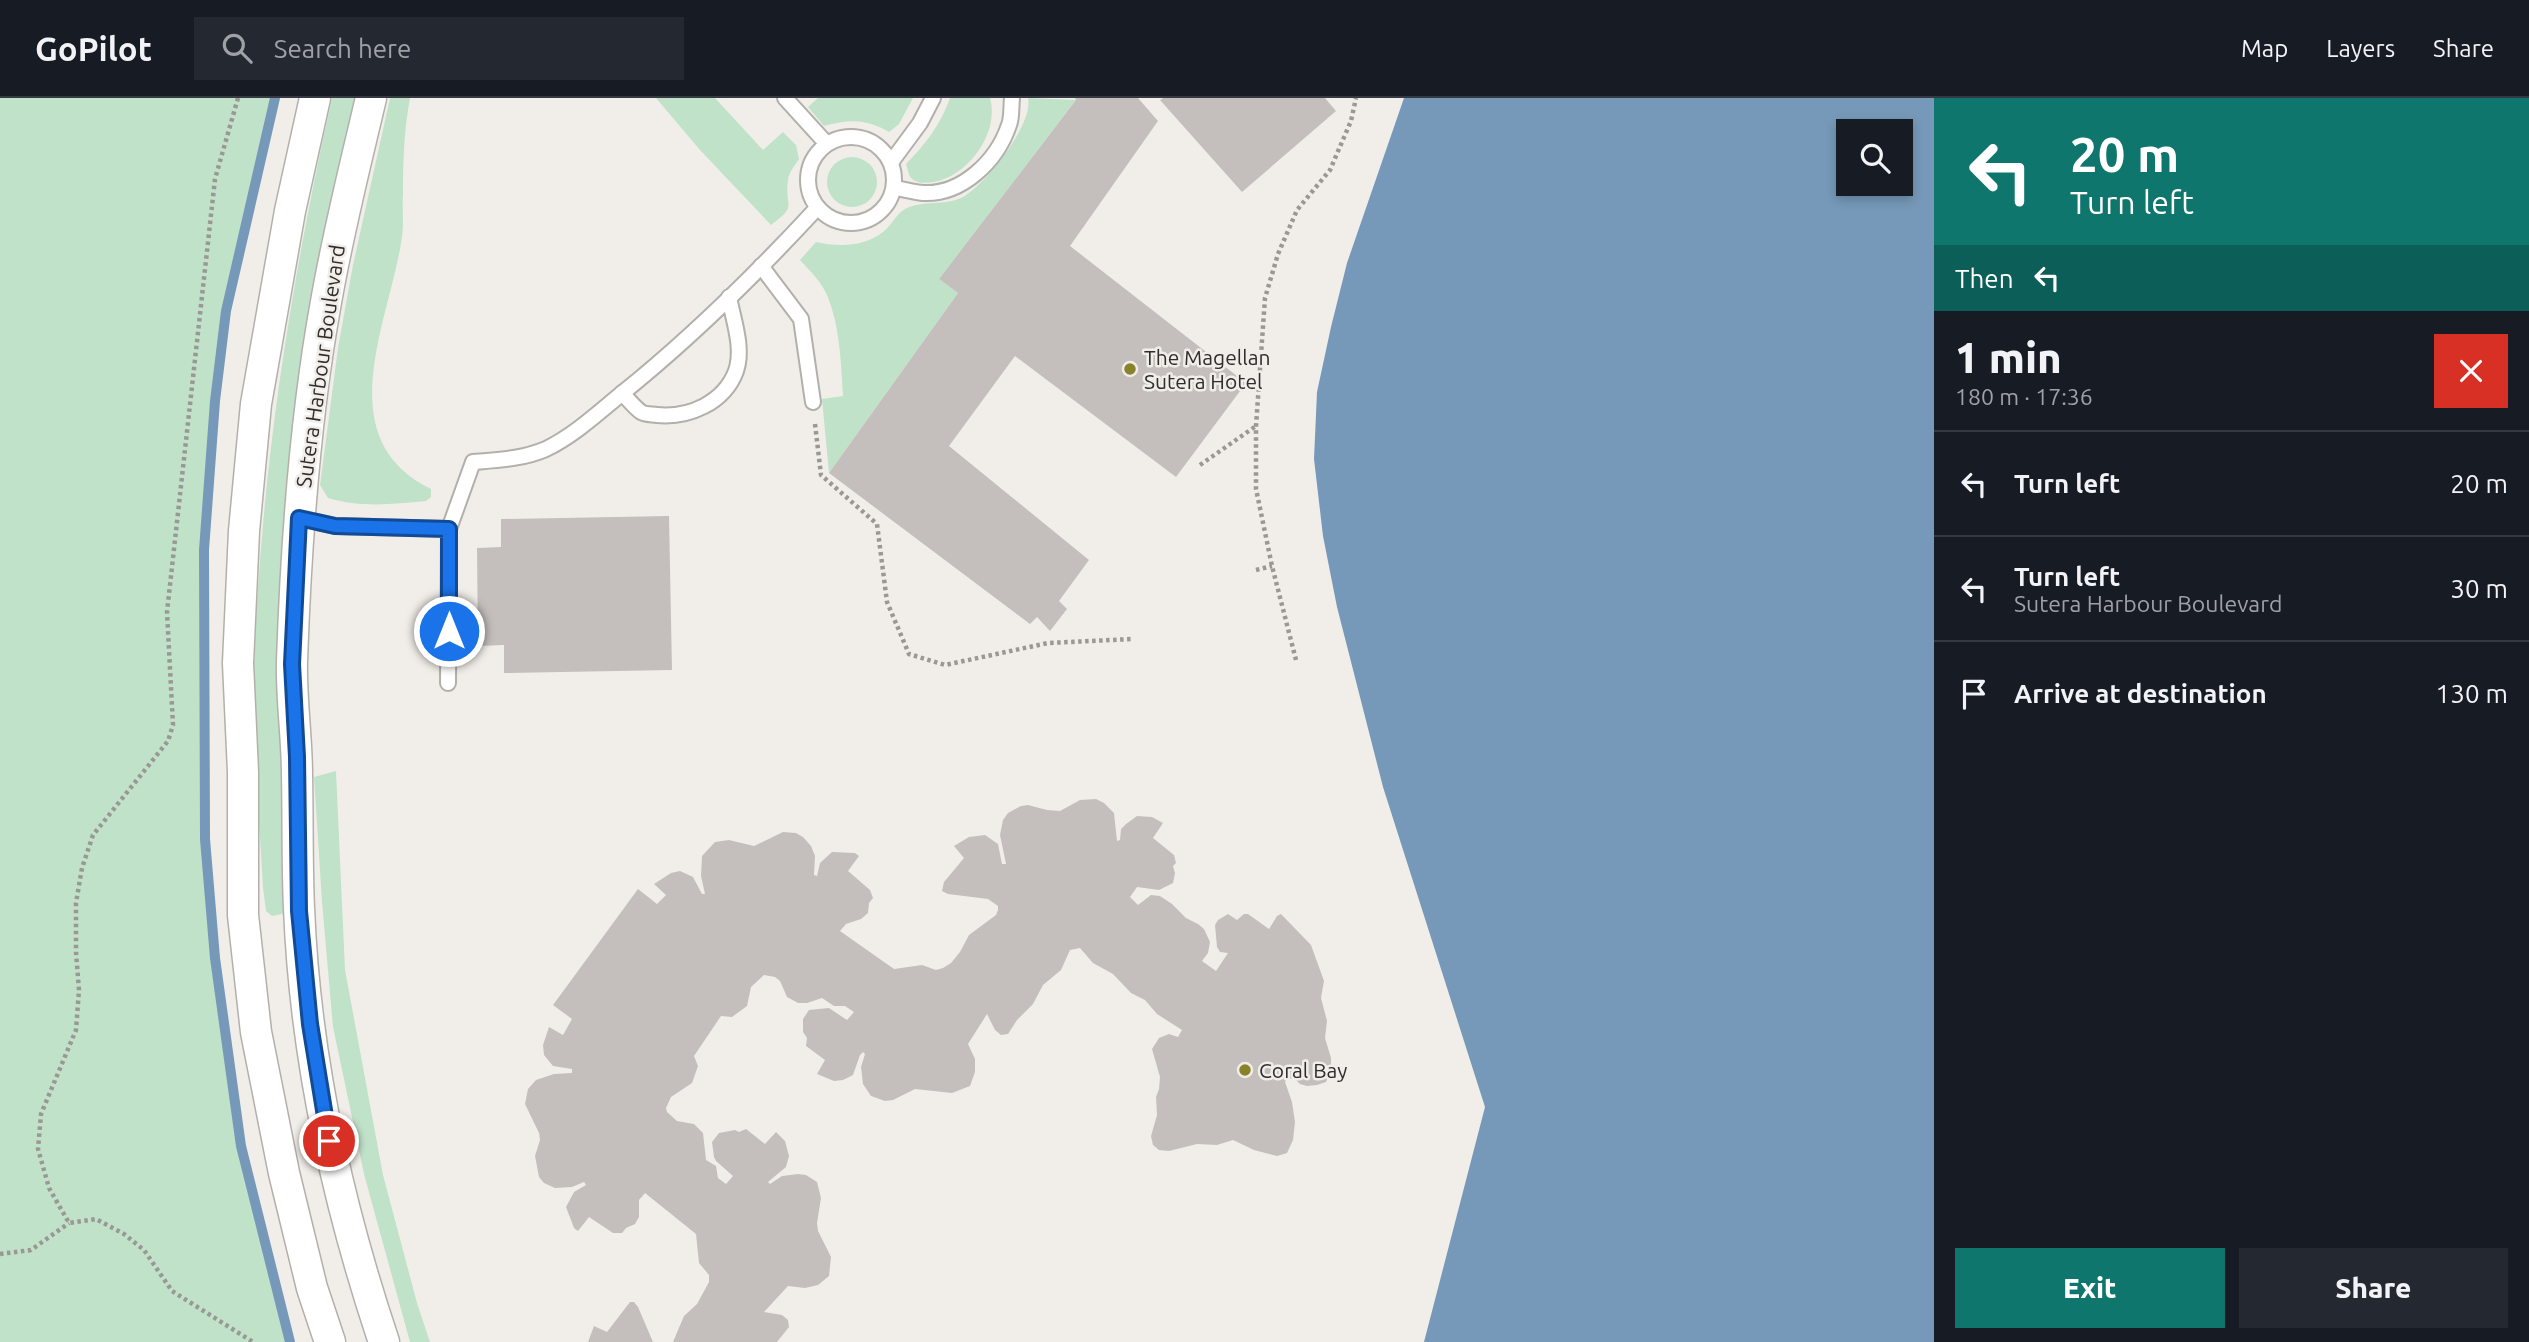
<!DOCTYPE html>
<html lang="en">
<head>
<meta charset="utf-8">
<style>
	body { margin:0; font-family:Ubuntu,sans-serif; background:#242831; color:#f1f3f6; height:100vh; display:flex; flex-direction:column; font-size:26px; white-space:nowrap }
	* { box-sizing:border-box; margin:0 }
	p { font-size:23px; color:#9ea1a6 }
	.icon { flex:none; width:38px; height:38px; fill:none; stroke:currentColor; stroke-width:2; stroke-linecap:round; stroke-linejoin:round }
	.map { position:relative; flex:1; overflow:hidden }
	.side { display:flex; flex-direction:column; background:#171b24; width:595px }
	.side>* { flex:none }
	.guide { background:#0f766e; color:#fff; overflow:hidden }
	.tools { position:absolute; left:1836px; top:21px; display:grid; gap:14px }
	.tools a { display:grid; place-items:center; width:77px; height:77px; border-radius:0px; background:#171b24; box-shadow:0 4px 10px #0003; font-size:35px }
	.pin { position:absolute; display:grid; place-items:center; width:60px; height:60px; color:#fff; margin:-30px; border:4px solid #fff; border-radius:50%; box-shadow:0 2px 7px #0007 }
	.me { position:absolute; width:77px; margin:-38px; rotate:0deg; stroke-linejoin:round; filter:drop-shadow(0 0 5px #0008) }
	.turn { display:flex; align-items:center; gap:24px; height:147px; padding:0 21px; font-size:32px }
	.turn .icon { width:91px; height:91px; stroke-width:2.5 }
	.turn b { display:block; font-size:49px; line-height:60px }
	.then { display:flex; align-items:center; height:66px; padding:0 21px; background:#0003; gap:14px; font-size:26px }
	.round { display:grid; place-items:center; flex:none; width:74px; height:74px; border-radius:0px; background:#242831 }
	.overview { display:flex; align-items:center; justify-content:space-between; height:119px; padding:0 21px }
	h1 { font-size:42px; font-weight:800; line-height:52px }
	.primary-button { display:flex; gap:14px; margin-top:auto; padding:14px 21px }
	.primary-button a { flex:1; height:80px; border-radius:0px; background:#0f766e; color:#fff; font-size:28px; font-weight:800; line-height:80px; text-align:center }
	.primary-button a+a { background:#242831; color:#f1f3f6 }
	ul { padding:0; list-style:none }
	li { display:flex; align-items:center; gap:21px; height:105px; padding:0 21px; border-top:2px solid #363941 }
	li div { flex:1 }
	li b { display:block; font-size:26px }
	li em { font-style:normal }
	header { display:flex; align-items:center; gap:42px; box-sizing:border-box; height:98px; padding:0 35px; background:#171b24; border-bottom:2px solid #363941 }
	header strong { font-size:33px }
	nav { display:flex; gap:38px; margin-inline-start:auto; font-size:24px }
	.search { width:490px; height:63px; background:#242831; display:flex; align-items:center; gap:18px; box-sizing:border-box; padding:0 24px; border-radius:0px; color:#9ea1a6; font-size:26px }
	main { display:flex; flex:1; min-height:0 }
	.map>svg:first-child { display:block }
</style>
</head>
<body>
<header>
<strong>GoPilot</strong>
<div class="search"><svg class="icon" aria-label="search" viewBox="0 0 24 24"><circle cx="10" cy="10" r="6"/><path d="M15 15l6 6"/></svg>Search here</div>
<nav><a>Map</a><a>Layers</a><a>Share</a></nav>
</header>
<main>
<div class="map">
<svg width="1934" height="1244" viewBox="0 0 1934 1244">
	<rect width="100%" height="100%" fill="#f1eee9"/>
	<g fill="#c0e2c9">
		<path d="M0 0H272L223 213 212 304 202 452 203 742 213 860 239 1048 288 1244H0Z"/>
		<path d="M332 0H358L337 76 320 156 277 573 287 808 286 815 272 818 266 813 263 790C259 716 252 641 254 567 261 374 290 188 332 0Z"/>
		<path d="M390 0H410C404 32 403 64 403 96 402 110 404 125 402 139 390 223 327 340 431 391V399L426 403C393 406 361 410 328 400L320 387 338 250 353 167Z"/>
		<path d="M656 0H715L763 52 783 34 796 47 799 61C795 67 789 74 788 82 784 110 799 106 771 127L700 52Z"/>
		<path d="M818 0H913L899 26 889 34C866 21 850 21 824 28L808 9Z"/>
		<path d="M950 0H990C1000 35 968 78 934 84 927 85 918 86 912 81 908 77 908 71 906 66 925 47 941 26 950 0Z"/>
		<path d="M1028 0 1076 2 939 181 958 195 829 375 822 301 843 298C841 265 840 228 827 197 821 183 810 173 800 162L816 144C838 149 864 149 883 134 891 128 896 116 905 111 922 102 946 108 963 99 985 87 1034 26 1028 0Z"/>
		<circle cx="852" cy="84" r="25"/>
		<path d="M336 673 345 872 383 1077 417 1205 430 1244H410L364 1076 333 929 322 804 314 679Z"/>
	</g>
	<path fill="#7699b9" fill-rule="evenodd" d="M1404 0H1934V1244H1424L1485 1009 1383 689 1337 509 1323 438 1314 361 1317 294 1331 229 1347 165ZM1848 33H1900V86H1848Z"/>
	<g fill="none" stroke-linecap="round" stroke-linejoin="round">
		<path stroke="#7699b9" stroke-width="10" d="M275 0 226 213 215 303 204 452 205 741 215 860 241 1048 290 1244"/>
	</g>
	<g fill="#c4bfbc">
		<path d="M1075 0H1138L1158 23 1070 148 1246 285 1176 379 1015 258 949 348 1089 462 1059 503 1067 511 1050 533 1037 519 1030 526 829 375 958 195 939 181 1076 2Z"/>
		<path d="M1163 0H1325L1336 13 1242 94 1160 2Z"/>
		<path d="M669 418 672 572 504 575V547L478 548 477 450 501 449V421Z"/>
		<path d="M1096 701 1104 705 1114 715 1117 743 1120 742 1121 731 1126 726 1137 718 1152 719 1163 725 1153 740 1174 757 1176 765 1173 768 1175 775 1173 785 1159 792 1137 789 1130 799 1138 807 1151 797 1160 798 1172 806 1186 820 1198 826 1204 831 1210 844 1208 855 1202 863 1216 873 1228 855 1220 854 1217 849 1215 827 1218 822 1228 816 1237 822 1244 816H1248L1269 831 1277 818 1281 816 1311 847 1324 883 1321 900 1327 923 1325 940 1331 960V973L1326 984 1317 987 1307 988 1300 986 1294 980 1287 981 1285 984 1292 1004 1295 1024 1293 1042 1287 1055 1277 1058 1254 1052 1233 1042 1217 1047 1197 1046 1169 1053 1159 1052 1153 1047 1151 1038 1157 1017 1156 999 1159 991 1160 979 1152 951 1159 940 1169 936 1178 939 1182 932 1157 916 1145 902 1131 895 1113 876 1093 865 1080 850 1070 852 1061 872 1043 887 1033 906 1017 922 1008 936 1001 937 995 932 987 916 968 946 975 961V974L970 988 952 995 915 991 893 1002 885 1003 871 998 863 986 861 969 865 956 863 954 860 957 853 977 843 982 834 983 817 976 825 962 806 948 807 940 803 934V921L809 912 829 910 847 922 854 914 845 908H834L822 900 807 905H798L787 899 780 883 775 879 764 877 751 889 747 908 732 919 721 918 694 958 698 968 692 985 671 999 666 1010 667 1014 677 1023 694 1026 703 1035 706 1062 716 1068 718 1080 726 1086 733 1078 716 1063 714 1059 712 1044 719 1035 735 1032 739 1034 746 1031 765 1046 776 1034 785 1043 789 1058 786 1069 768 1084 770 1086 782 1078 798 1076 806 1077 817 1084 821 1100 817 1125 818 1133 831 1159 829 1178 818 1187 805 1190 788 1188 764 1214 782 1217 788 1222 789 1229 777 1244H673L684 1218 697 1206 709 1184V1177L699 1165 696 1136 645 1095 639 1102V1119L635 1126 626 1130 622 1135H613L589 1119 578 1133 574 1130 566 1109 574 1094 586 1087 584 1084 572 1089 555 1090 544 1085 539 1079 535 1058 540 1042 539 1035 525 1006 528 991 536 982 554 976 572 975V971L553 968 544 957 543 947 549 929 563 937 572 921 553 907 638 791 657 806 666 797 654 786 671 775 680 773 693 779 702 796H705L701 778 702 758 715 744 729 742 754 748 783 734 796 735 803 739 811 748 815 758 814 777 817 778 820 765 832 754 855 755 859 758 848 773 870 792 873 800 869 805 868 815 861 821 846 826 840 833 894 871 922 867 936 872 943 870 951 865 960 854 969 837 996 817 998 812V808L988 801 948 796 942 793 944 784 964 760 954 748 969 739 985 737 998 746 1002 766H1006L1000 737 1003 722 1008 715 1021 708 1028 707 1047 712 1060 713 1080 702Z"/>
		<path d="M630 1204H634L638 1209 653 1244H588L594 1228 607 1234Z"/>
	</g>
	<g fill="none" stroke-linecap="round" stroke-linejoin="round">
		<defs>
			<g id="lane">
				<path d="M785 0 826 45"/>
				<circle cx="851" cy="82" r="43"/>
				<path d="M892 63 920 25 933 0"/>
				<path d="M896 90C905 92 914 94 923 95 962 97 997 63 1009 27 1012 20 1011 9 1012 0"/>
				<path d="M761 168 801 221 813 304"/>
				<path d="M622 295C628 301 635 310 641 314 645 317 653 316 657 317 689 320 724 305 736 273 744 250 733 221 729 199"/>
				<path d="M299 420 335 428 449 431 448 585"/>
				<path d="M449 431 473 364C498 362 523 361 546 351 573 338 597 316 620 297 690 241 756 176 817 110"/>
			</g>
			<g id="street">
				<path d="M315 0 290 113 256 306 244 433 238 565 243 674V817L256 934 284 1075 312 1190 330 1244"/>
				<path d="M371 0C355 68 338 135 326 204 305 319 296 446 292 563 291 601 297 639 297 677 298 722 297 766 299 810 305 958 337 1104 384 1244"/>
			</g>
		</defs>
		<use href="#lane" stroke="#b3b0ac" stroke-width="18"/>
		<use href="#street" stroke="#b3b0ac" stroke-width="33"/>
		<g stroke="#9a9894" stroke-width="4.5" stroke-dasharray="3.5 3.5" stroke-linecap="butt">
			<path d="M238 0 215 81 167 514 173 627 168 643 93 737 82 770 76 805V854L79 892 76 932 41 1016 38 1051 49 1090 69 1125 96 1121 124 1136 144 1152 172 1193 253 1244"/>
			<path d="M815 326 821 377 877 426 887 504 909 556 945 567 1048 545 1132 541"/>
			<path d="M1200 367 1256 328"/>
			<path d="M1256 472 1272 468"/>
			<path d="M1296 562 1272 468 1256 391V328L1265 200 1278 156 1297 112 1330 72 1351 23 1356 0"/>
			<path d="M0 1156 31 1152 69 1125"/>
		</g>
		<use href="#lane" stroke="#fff" stroke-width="14"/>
		<use href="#street" stroke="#fff" stroke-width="30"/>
	</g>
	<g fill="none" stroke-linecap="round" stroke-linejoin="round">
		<defs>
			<path id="route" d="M329 1043 310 926 299 813 297 659 292 566 299 420 335 428 449 431V533"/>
		</defs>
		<use href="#route" stroke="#114b97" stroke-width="18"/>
		<use href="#route" stroke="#1a73e8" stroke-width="12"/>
	</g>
	<g fill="#88832b" stroke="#f1eee9" stroke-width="2.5">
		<circle cx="1130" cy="271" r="7"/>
		<circle cx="1245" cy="972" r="7"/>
	</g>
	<g text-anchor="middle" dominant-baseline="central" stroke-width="5" stroke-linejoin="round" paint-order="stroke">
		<g font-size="21" fill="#2f2d2c" stroke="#f1eee9" text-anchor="start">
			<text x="1144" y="259">The Magellan<tspan x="1144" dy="24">Sutera Hotel</tspan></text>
			<text x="1259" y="972">Coral Bay</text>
		</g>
		<g font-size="21" fill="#2f2d2c" stroke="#f1eee9">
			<text transform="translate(320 268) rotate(-82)">Sutera Harbour Boulevard</text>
		</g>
	</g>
</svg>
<div class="tools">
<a><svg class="icon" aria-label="search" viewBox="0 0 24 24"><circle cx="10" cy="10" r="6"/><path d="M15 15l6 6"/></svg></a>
</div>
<div class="pin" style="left:329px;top:1043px;background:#d93025"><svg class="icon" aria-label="arrive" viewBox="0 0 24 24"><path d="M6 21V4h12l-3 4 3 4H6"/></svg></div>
<svg class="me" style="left:449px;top:533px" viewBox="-20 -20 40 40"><circle r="17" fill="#1a73e8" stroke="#fff" stroke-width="3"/><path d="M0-11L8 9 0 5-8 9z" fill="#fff"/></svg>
</div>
<section class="side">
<div class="guide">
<div class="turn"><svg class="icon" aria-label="left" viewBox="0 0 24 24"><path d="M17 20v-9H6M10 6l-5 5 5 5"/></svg><div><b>20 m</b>Turn left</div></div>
<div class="then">Then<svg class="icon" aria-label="left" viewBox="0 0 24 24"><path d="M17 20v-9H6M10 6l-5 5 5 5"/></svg></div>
</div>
<div class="overview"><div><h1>1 min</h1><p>180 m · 17:36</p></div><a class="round" style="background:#d93025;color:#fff"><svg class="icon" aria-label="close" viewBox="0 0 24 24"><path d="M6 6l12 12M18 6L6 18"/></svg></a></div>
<ul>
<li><svg class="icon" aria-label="left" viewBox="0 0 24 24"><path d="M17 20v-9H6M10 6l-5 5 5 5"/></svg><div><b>Turn left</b></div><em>20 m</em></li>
<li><svg class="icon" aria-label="left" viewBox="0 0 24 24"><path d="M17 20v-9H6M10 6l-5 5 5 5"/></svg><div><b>Turn left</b><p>Sutera Harbour Boulevard</p></div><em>30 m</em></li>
<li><svg class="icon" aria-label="arrive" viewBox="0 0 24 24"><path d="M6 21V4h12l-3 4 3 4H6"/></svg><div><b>Arrive at destination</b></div><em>130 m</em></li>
</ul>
<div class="primary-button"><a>Exit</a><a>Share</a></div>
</section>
</main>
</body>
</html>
